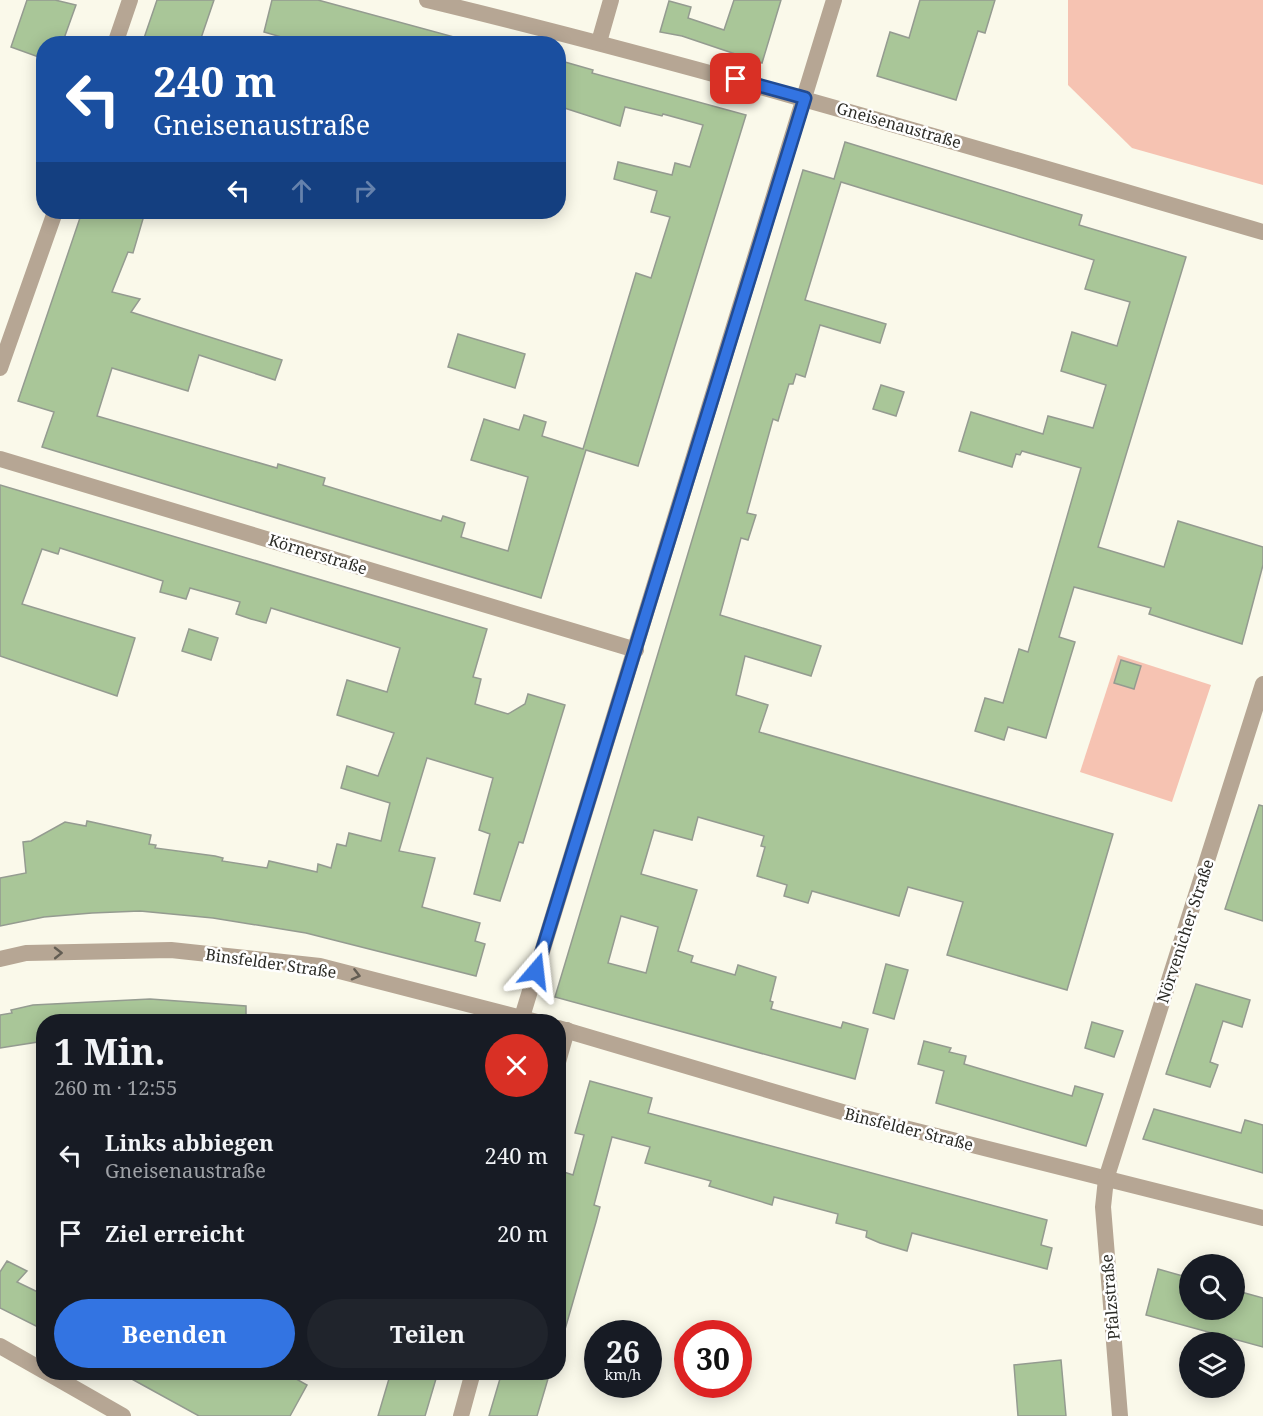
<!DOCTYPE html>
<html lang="de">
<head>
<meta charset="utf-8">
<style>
	body { margin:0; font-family:"Noto Serif",serif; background:#20242c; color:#f1f3f6; height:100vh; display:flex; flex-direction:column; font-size:22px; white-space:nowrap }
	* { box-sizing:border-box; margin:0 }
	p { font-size:20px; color:#9ea1a6 }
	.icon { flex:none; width:33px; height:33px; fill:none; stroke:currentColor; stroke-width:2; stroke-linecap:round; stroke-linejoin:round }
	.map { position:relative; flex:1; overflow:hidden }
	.details { position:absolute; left:36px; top:1014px; width:530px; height:366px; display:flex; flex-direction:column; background:#171b24; border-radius:24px; box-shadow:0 3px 15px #0003 }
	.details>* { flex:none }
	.top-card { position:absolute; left:36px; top:36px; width:530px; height:183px; border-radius:24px; box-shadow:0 3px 15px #0003; background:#1a4fa0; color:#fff; overflow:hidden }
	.buttons { position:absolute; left:1179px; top:1254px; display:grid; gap:12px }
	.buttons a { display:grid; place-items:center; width:66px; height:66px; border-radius:50%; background:#171b24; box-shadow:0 3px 15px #0003; font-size:30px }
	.speed { position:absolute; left:584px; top:1320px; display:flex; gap:12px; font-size:30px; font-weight:700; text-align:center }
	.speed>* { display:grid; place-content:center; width:78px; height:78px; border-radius:50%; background:#171b24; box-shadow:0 3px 15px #0003; line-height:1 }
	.speed small { font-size:15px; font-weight:400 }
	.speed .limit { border:9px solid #d22; background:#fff; color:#111 }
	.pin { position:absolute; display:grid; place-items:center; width:51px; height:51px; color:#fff; margin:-26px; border-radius:12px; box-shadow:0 3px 9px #0006 }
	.me { position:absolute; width:66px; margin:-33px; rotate:17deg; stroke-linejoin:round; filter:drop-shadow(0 0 4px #0008) }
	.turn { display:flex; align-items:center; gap:21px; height:126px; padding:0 18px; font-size:27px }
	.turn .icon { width:78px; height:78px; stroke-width:2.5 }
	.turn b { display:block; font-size:42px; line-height:51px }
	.lanes { display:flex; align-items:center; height:57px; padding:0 18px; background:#0003; justify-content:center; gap:30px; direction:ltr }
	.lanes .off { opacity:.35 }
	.round { display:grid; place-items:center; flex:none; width:63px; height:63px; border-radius:32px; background:#20242c }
	.head { display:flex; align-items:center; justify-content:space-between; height:102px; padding:0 18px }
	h1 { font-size:36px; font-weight:700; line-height:45px }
	.action { display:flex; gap:12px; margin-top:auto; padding:12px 18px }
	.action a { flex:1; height:69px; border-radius:36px; background:#3374e2; color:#fff; font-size:24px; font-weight:700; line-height:69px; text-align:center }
	.action a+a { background:#20242c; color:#f1f3f6 }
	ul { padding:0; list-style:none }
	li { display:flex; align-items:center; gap:18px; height:78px; padding:0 18px }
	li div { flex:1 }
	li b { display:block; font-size:22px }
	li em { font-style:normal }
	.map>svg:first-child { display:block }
</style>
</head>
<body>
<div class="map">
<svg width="1263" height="1416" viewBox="0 0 1263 1416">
	<rect width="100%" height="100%" fill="#faf9ea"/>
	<g fill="#f6c3b2">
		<path d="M1068 0H1263V185L1132 148 1068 85Z"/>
		<path d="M1118 655 1211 685 1172 802 1080 772Z"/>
	</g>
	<g fill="#a9c698" stroke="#949b90" stroke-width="1.5" fill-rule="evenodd">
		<path d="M27 0H55L76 5 62 44H44V59L11 47Z"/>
		<path d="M157 0H214L199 44H142Z"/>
		<path d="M272 0H318L454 37 453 44H305L264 32Z"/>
		<path d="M734 0H781L762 63 682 36 660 32 669 1 691 7 688 18 724 30Z"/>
		<path d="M920 0H995L985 33 978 31 956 100 877 76 890 32 909 38Z"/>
		<path d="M558 60 593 70 592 73 746 115 638 466 586 450 541 598 42 447 54 412 18 401 82 212H145L133 253 128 252 112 292 140 299 131 312 282 360 275 380 199 355 188 391 112 368 97 416 277 468 278 464 325 478 323 485 441 521 443 516 465 523 461 537 508 551 528 477 471 460 484 419 519 430 524 415 546 422 542 436 583 449 636 273 651 278 670 217 651 212 657 191 614 179 618 162 672 175 675 163 690 167 703 125 663 114 662 116 625 107 620 126 558 106Z"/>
		<path d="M845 142 1082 215 1079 225 1186 257 1098 547 1164 567 1178 521 1263 547V565L1242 644 1149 614 1151 608 1074 587 1059 637 1075 642 1046 738 1008 727 1004 740 975 731 985 698 1003 703 1019 649 1028 652 1081 468 1022 451 1020 455 1016 454 1012 467 959 451 971 412 1043 434 1048 416 1093 428 1106 385 1061 371 1072 332 1117 346 1130 302 1085 289 1094 260 841 182 805 300 886 324 880 343 820 325 805 377 796 374 793 384H789L778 421 773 419 747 513 756 515 748 540 741 538 720 615 821 646 811 676 745 656 736 695 768 705 759 732 1113 834 1067 990 947 955 963 902 908 887 899 916 812 891 808 903 784 896 787 885 757 876 765 847 761 846 764 836 698 817 692 840 654 830 641 874 697 890 678 951 693 956 691 962 735 975 738 965 776 977 770 1001 773 1002 771 1009 841 1028 843 1022 868 1029 855 1079 555 997 803 170 834 179ZM621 916 658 927 646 973 608 963Z"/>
		<path d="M458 334 525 354 515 388 448 367Z"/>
		<path d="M881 385 904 392 896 416 873 409Z"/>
		<path d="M0 485 487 629 473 677 481 679 475 704 508 714 525 704 528 694 565 705 523 843 519 842 500 901 474 894 490 834 479 830 493 778 427 758 399 851 435 858 422 907 480 923 475 941 485 944 476 976 306 933 213 918 140 911 92 913 44 917 0 926V878L26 873 23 842 31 841 65 822 86 826 87 821 151 835 149 844 156 845 155 848 215 856 223 858 222 861 267 868 269 861 317 872 318 864 331 868 337 844 346 846 349 833 381 841 390 803 341 788 347 766 378 776 394 733 337 715 347 680 387 692 400 648 271 608 266 623 251 619 236 614 240 602 190 588 186 599 160 592 163 581 60 548 58 554 42 549 22 604 135 638 117 696 0 656Z"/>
		<path d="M189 629 218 638 211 660 182 651Z"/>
		<path d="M1121 660 1141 666 1134 689 1114 683Z"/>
		<path d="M1259 805 1263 806V921L1225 909Z"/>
		<path d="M886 964 908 970 894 1019 873 1013Z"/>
		<path d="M1196 984 1250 1000 1242 1027 1223 1021 1210 1062 1218 1065 1210 1087 1166 1074Z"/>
		<path d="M150 999 246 1006V1022H44V1041L0 1048V1015L12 1013 11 1010 33 1005Z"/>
		<path d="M1092 1022 1123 1031 1114 1057 1085 1048Z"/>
		<path d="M924 1041 951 1048 949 1052 966 1056 964 1064 1001 1075 1072 1096 1075 1086 1103 1094 1086 1146 936 1103 944 1071 918 1064Z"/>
		<path d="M590 1081 652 1098 648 1113 1047 1220 1041 1245 1052 1248 1047 1269 912 1233 907 1251 880 1243 866 1237 867 1231 836 1223 838 1214 774 1197 772 1205 709 1186 711 1181 645 1163 650 1147 612 1137 594 1205 600 1207 596 1222 564 1333 558 1332V1170L573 1175 584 1135 575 1133Z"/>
		<path d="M1154 1109 1241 1133 1245 1120 1263 1125V1173L1143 1139Z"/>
		<path d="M7 1261 27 1271 17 1282 44 1295V1330L0 1308V1272Z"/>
		<path d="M1158 1269 1190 1278V1310H1234V1290L1263 1298V1347L1146 1315Z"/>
		<path d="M1061 1360 1066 1416H1018L1014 1365Z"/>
		<path d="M119 1372H284L307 1385 290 1416H199Z"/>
		<path d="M391 1372H438L425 1416H378Z"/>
		<path d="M502 1372H550L537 1416H489Z"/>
	</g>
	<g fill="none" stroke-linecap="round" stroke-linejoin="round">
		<g stroke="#b6a694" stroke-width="16">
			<path d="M427 0C709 68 985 151 1263 232"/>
			<path d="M599 42 611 0"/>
			<path d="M115 44 130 0"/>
			<path d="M0 368 55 212"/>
			<path d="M0 459 636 650"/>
			<path d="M0 959 26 953 171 950 320 966 537 1022"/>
			<path d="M522 1017 834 0"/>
			<path d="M558 1028 849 1114 1263 1218"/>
			<path d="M558 1062 567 1030"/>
			<path d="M461 1416 473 1372"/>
			<path d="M1120 1416 1103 1207 1106 1179 1263 684"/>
		</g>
		<g stroke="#b6a694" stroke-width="16">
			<path d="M0 1346 44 1371"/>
			<path d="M46 1372 123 1416"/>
		</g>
	</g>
	<defs><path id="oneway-chevron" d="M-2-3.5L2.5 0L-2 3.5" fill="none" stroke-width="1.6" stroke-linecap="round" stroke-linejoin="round" transform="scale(1.5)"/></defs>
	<g stroke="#635d53">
		<use href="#oneway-chevron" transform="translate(58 953) rotate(-1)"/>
		<use href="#oneway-chevron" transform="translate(356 975) rotate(14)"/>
	</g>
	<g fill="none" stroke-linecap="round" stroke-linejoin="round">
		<defs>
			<path id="route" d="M536 971 805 98 736 79"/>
		</defs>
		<use href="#route" stroke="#214b93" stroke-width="15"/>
		<use href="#route" stroke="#3374e2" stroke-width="10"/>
	</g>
	<g text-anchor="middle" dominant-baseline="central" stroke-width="5" stroke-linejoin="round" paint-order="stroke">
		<g font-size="16" fill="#2c2c27" stroke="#fff">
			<text transform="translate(899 125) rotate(16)">Gneisenaustraße</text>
			<text transform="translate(318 554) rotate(17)">Körnerstraße</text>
			<text transform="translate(1185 931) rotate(-72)">Nörvenicher Straße</text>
			<text transform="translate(271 963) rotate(8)">Binsfelder Straße</text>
			<text transform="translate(909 1129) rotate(14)">Binsfelder Straße</text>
			<text transform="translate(1110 1297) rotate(-95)">Pfalzstraße</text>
		</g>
	</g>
</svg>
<div class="buttons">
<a><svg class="icon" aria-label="search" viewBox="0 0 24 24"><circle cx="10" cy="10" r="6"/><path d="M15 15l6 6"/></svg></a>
<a><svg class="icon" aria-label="layers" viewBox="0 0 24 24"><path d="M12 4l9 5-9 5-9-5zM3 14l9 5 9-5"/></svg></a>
</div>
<div class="speed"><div>26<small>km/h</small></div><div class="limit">30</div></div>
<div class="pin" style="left:736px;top:79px;background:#d93025"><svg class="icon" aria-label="arrive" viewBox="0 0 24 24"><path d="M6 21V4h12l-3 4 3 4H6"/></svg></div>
<svg class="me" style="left:536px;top:971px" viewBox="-20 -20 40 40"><path d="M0-17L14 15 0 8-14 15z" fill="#3374e2" stroke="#fff" stroke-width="4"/></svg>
<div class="top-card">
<div class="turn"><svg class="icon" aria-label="left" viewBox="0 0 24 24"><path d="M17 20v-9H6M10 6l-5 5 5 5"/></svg><div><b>240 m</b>Gneisenaustraße</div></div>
<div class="lanes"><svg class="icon" aria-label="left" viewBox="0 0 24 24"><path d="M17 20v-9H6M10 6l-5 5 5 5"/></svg><svg class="icon off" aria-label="ahead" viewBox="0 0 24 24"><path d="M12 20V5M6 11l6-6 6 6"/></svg><svg class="icon off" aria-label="right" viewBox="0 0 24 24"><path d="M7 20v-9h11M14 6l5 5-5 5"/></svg></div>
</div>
<section class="details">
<div class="head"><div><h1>1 Min.</h1><p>260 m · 12:55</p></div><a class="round" style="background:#d93025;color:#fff"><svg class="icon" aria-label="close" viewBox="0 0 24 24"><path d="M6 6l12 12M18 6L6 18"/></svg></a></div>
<ul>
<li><svg class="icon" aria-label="left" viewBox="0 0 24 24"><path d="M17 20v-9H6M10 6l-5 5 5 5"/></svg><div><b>Links abbiegen</b><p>Gneisenaustraße</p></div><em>240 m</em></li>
<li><svg class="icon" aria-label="arrive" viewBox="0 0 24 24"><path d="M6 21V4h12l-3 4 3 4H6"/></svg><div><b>Ziel erreicht</b></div><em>20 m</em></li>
</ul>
<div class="action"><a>Beenden</a><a>Teilen</a></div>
</section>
</div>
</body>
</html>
